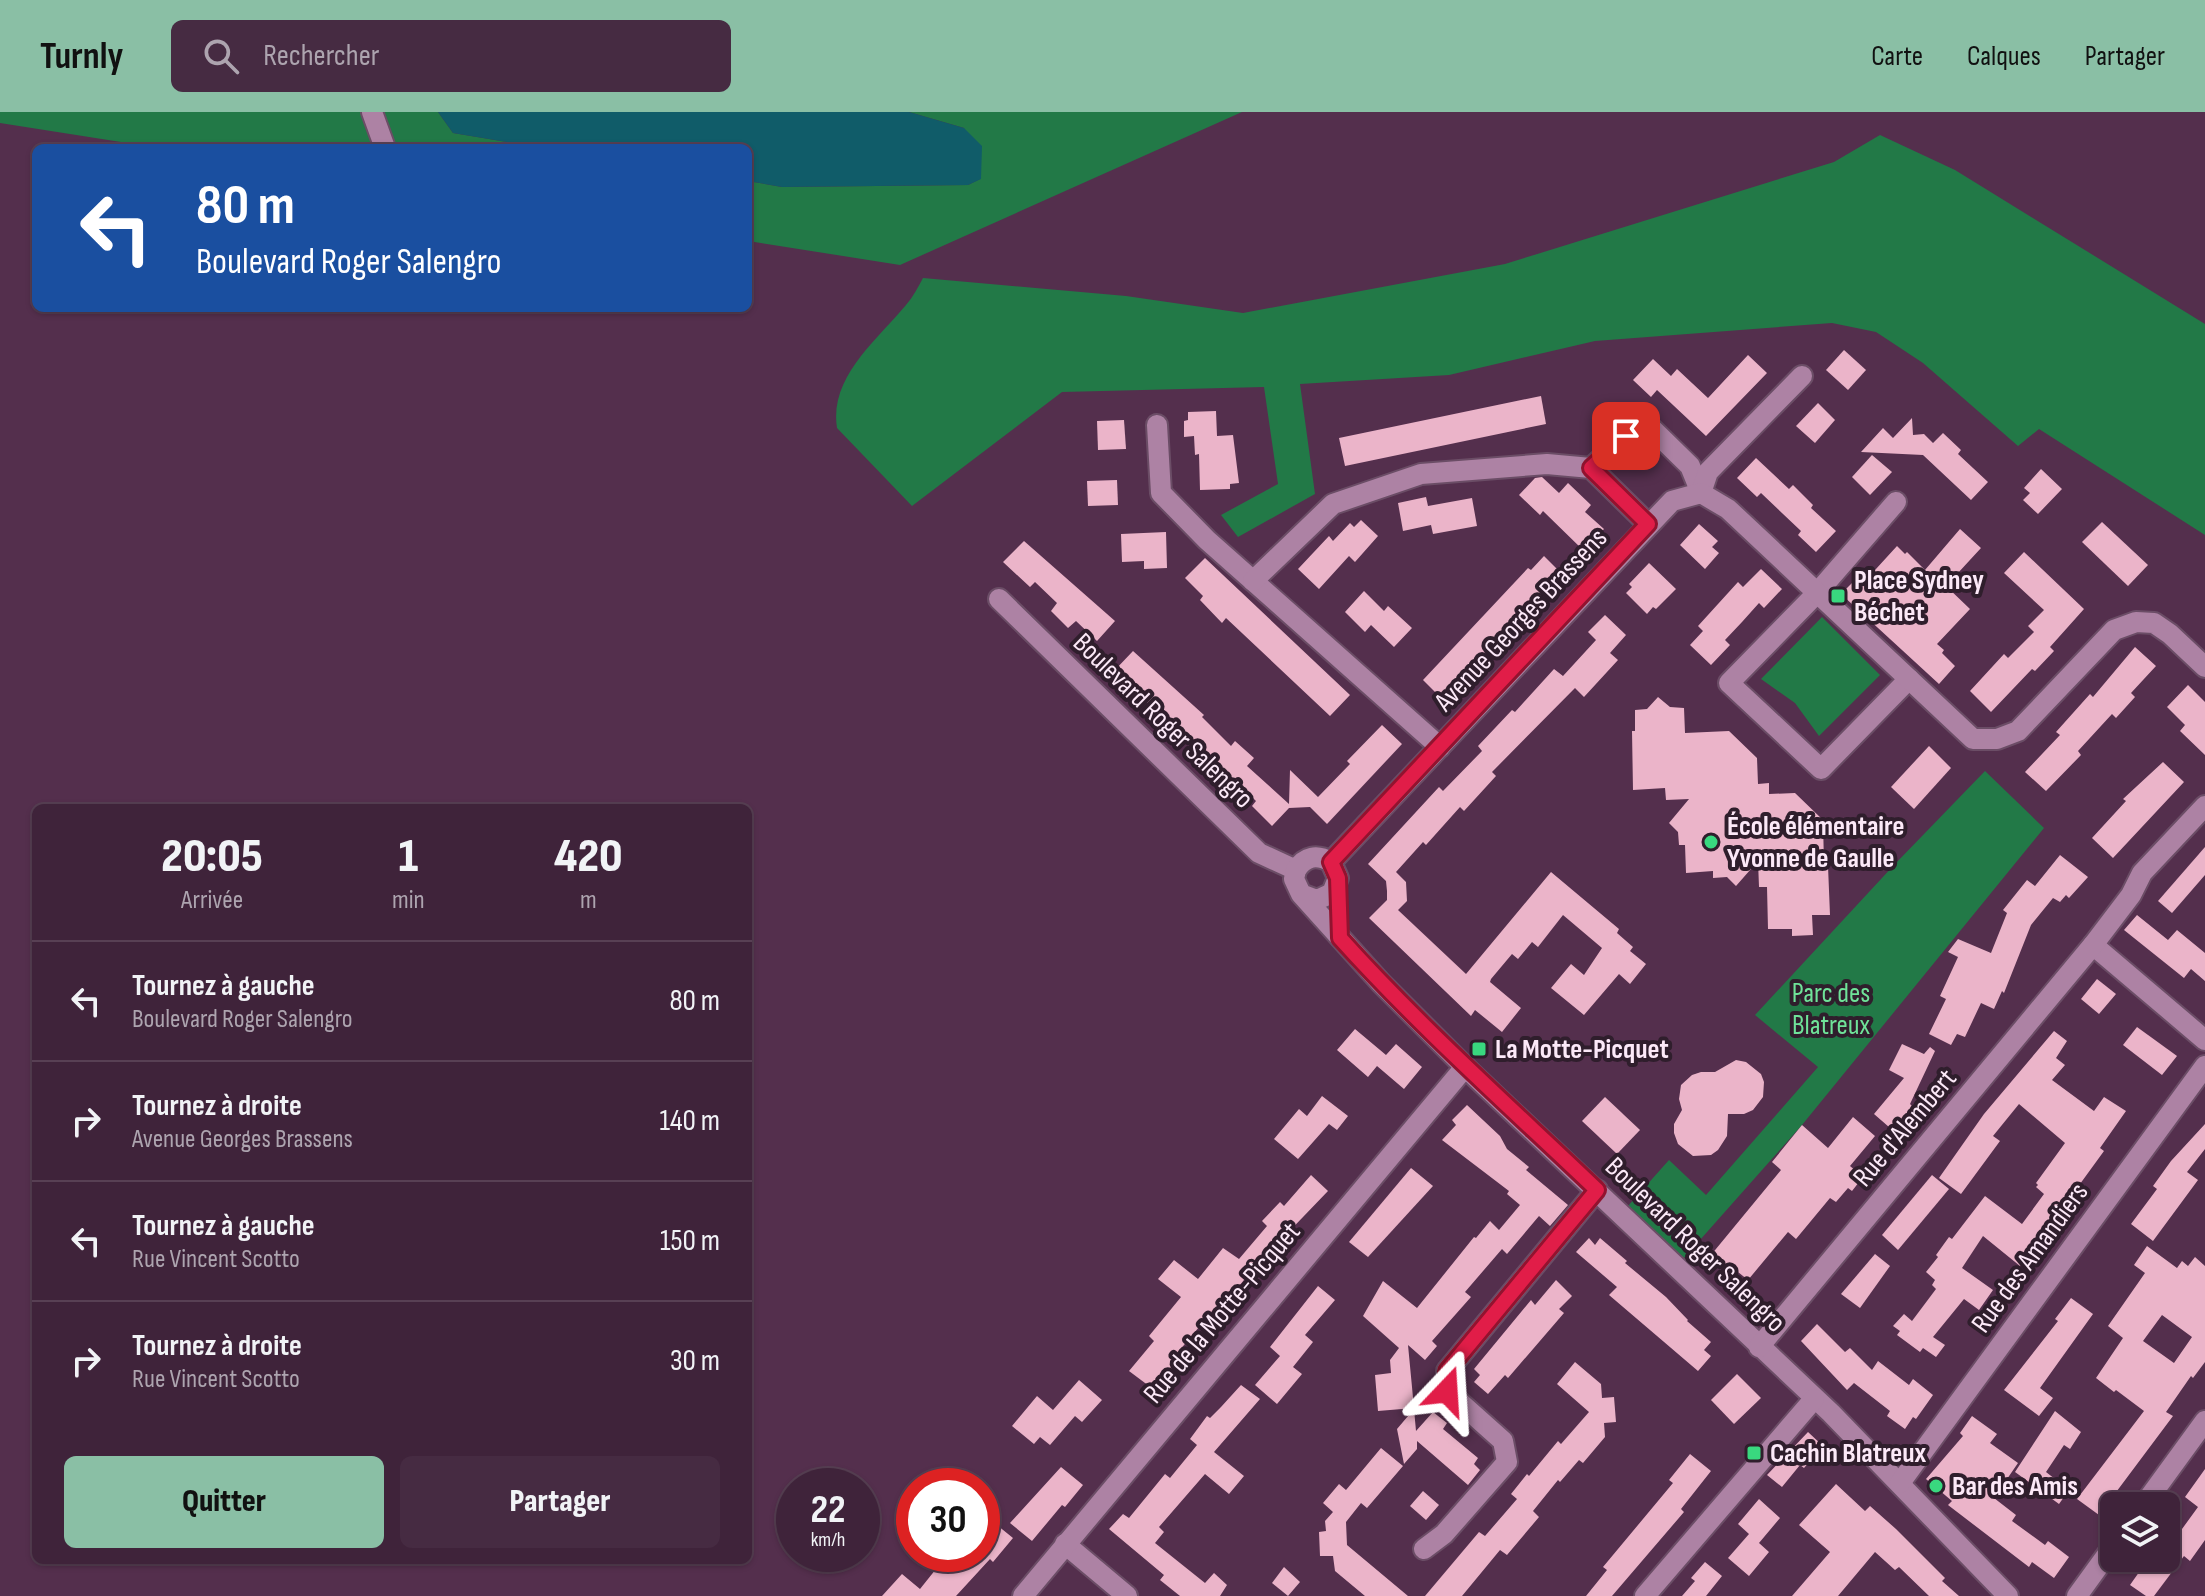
<!DOCTYPE html>
<html lang="fr">
<head>
<meta charset="utf-8">
<style>
	body { margin:0; font-family:"Sofia Sans Condensed",sans-serif; background:#462b42; color:#f1f3f6; height:100vh; display:flex; flex-direction:column; font-size:30px; white-space:nowrap }
	* { box-sizing:border-box; margin:0 }
	p { font-size:26px; color:#ada4af }
	.icon { flex:none; width:44px; height:44px; fill:none; stroke:currentColor; stroke-width:2; stroke-linecap:round; stroke-linejoin:round }
	.map { position:relative; flex:1; overflow:hidden }
	.details { position:absolute; left:32px; top:692px; width:720px; height:760px; display:flex; flex-direction:column; background:#3f233a; border-radius:12px; box-shadow:0 2px 6px #0004,0 0 0 2px #584054 }
	.details>* { flex:none }
	.banner { position:absolute; left:32px; top:32px; width:720px; height:168px; border-radius:12px; box-shadow:0 2px 6px #0004,0 0 0 2px #584054; background:#1a4fa0; color:#fff; overflow:hidden }
	.fabs { position:absolute; left:2100px; top:1380px; display:grid; gap:16px }
	.fabs a { display:grid; place-items:center; width:80px; height:80px; border-radius:12px; background:#3f233a; box-shadow:0 2px 6px #0004,0 0 0 2px #584054; font-size:40px }
	.speed { position:absolute; left:776px; top:1356px; display:flex; gap:16px; font-size:40px; font-weight:700; text-align:center }
	.speed>* { display:grid; place-content:center; width:104px; height:104px; border-radius:50%; background:#3f233a; box-shadow:0 2px 6px #0004,0 0 0 2px #584054; line-height:1 }
	.speed small { font-size:20px; font-weight:400 }
	.speed .limit { border:12px solid #d22; background:#fff; color:#111 }
	.pin { position:absolute; display:grid; place-items:center; width:68px; height:68px; color:#fff; margin:-34px; border-radius:16px; box-shadow:0 4px 12px #0006 }
	.me { position:absolute; width:88px; margin:-44px; rotate:20deg; stroke-linejoin:round; filter:drop-shadow(0 0 6px #0008) }
	.turn { display:flex; align-items:center; gap:28px; height:168px; padding:0 32px; font-size:36px }
	.turn .icon { width:104px; height:104px; stroke-width:2.5 }
	.turn b { display:block; font-size:56px; line-height:68px }
	.eta { display:flex; justify-content:space-evenly; align-items:center; height:136px; text-align:center }
	.eta b { font-size:48px; font-weight:800; line-height:56px }
	.primary-button { display:flex; gap:16px; margin-top:auto; padding:16px 32px }
	.primary-button a { flex:1; height:92px; border-radius:12px; background:#8abfa5; color:#111; font-size:32px; font-weight:800; line-height:92px; text-align:center }
	.primary-button a+a { background:#462b42; color:#f1f3f6 }
	ul { padding:0; list-style:none }
	li { display:flex; align-items:center; gap:24px; height:120px; padding:0 32px; border-top:2px solid #584054 }
	li div { flex:1 }
	li b { display:block; font-size:30px }
	li em { font-style:normal }
	header { display:flex; align-items:center; gap:48px; box-sizing:border-box; height:112px; padding:0 40px; background:#8abfa5; color:#111 }
	header strong { font-size:38px }
	nav { display:flex; gap:44px; margin-inline-start:auto; font-size:28px }
	.search { width:560px; height:72px; background:#462b42; display:flex; align-items:center; gap:20px; box-sizing:border-box; padding:0 28px; border-radius:12px; color:#ada4af; font-size:30px }
	.map>svg:first-child { display:block }
</style>
</head>
<body>
<header>
<strong>Turnly</strong>
<div class="search"><svg class="icon" aria-label="search" viewBox="0 0 24 24"><circle cx="10" cy="10" r="6"/><path d="M15 15l6 6"/></svg>Rechercher</div>
<nav><a>Carte</a><a>Calques</a><a>Partager</a></nav>
</header>
<div class="map">
<svg width="2205" height="1484" viewBox="0 0 2205 1484">
	<rect width="100%" height="100%" fill="#542f4d"/>
	<g fill="#227947">
		<path d="M0 0H438L453 21 544 36H159L0 11Z"/>
		<path d="M909 0H1242L900 153 748 129V69L782 75 968 73 980 67 964 16Z"/>
		<path d="M1880 23 1955 58 2205 212V423L2039 317 2018 334 1923 251 1876 220 1832 211 1595 229 1449 263 1300 272 1315 382 1238 425 1221 403 1278 372 1264 275 1062 280 912 394 837 316C829 265 877 228 906 193 913 185 918 175 923 166L1126 184 1243 201 1505 152 1834 50Z"/>
		<path d="M1822 505 1880 563 1819 624 1795 591 1761 567Z"/>
		<path d="M1985 659 2044 716 1802 1013 1684 1146 1628 1094 1669 1048 1706 1083 1818 955 1755 903 1894 753Z"/>
	</g>
	<path fill="#105c69" d="M438 0H909L964 16 982 34 981 67 968 73 782 75 748 69V36H544L453 21Z"/>
	<g fill="#ebb4c9" fill-rule="evenodd">
		<path d="M1844 238 1866 258 1848 278 1826 258Z"/>
		<path d="M1748 243 1767 261 1706 324 1657 278 1651 285 1633 268 1653 247 1671 264 1677 257 1708 286Z"/>
		<path d="M1541 284 1546 312 1345 354 1339 326Z"/>
		<path d="M1818 291 1835 308 1815 331 1796 314Z"/>
		<path d="M1216 299 1217 324 1233 323 1239 371 1230 372V377L1200 378 1199 342 1195 343 1194 324 1184 325V309L1188 308V300Z"/>
		<path d="M1912 306 1913 323 1924 322 1933 331 1943 321 1961 338 1958 342 1988 370 1971 388 1923 343 1861 340 1883 316 1893 326Z"/>
		<path d="M1124 308 1126 337 1098 338 1097 309Z"/>
		<path d="M1872 343 1892 360 1870 383 1852 365Z"/>
		<path d="M1756 346 1789 377 1793 373 1813 393 1811 396 1836 419 1816 440 1798 423 1801 419 1761 381 1757 385 1737 366Z"/>
		<path d="M2041 357 2062 377 2038 402 2023 388 2030 381 2024 376Z"/>
		<path d="M1542 365 1559 381 1568 371 1591 393 1585 400 1604 417 1584 439 1543 399 1540 403 1519 383 1535 366Z"/>
		<path d="M1117 368 1118 393 1088 394 1087 369Z"/>
		<path d="M1426 385 1428 394 1472 386 1477 414 1433 422 1431 413 1403 419 1398 391Z"/>
		<path d="M1361 408 1378 424 1355 450 1349 444 1319 477 1298 457 1329 424 1333 429 1350 411 1354 415Z"/>
		<path d="M2102 410 2148 453 2128 474 2082 430Z"/>
		<path d="M1699 412 1718 429 1712 435 1719 441 1705 457 1680 433Z"/>
		<path d="M1960 417 1981 436 1946 474 1970 497 1937 532 1944 538 1942 541 1955 554 1939 572 1841 482 1859 464 1865 469 1897 434 1905 442 1907 440 1925 458Z"/>
		<path d="M1166 420 1167 456 1144 457V449L1122 450 1121 422Z"/>
		<path d="M1024 429 1115 509 1097 529 1076 509 1068 516 1051 499 1057 491 1035 470 1030 475 1003 450Z"/>
		<path d="M2024 440 2084 497 2050 535 2054 539 2035 559 2032 557 1991 600 1970 579 2004 542 2008 546 2034 520 2028 514 2044 498 2004 461Z"/>
		<path d="M1544 444 1562 462 1443 588 1423 568 1528 456 1531 458Z"/>
		<path d="M1205 446 1350 583 1330 604 1226 506 1222 511 1200 488 1203 484 1185 466Z"/>
		<path d="M1649 451 1676 477 1656 497 1653 495 1647 502 1626 481 1632 475 1629 472Z"/>
		<path d="M1761 457 1782 477 1764 496 1759 491 1742 510 1725 528 1730 533 1711 553 1690 533 1703 519 1698 514 1738 470 1743 475Z"/>
		<path d="M1364 479 1384 499 1388 494 1412 516 1394 535 1371 513 1365 520 1345 500Z"/>
		<path d="M1605 503 1626 523 1610 541 1618 548 1584 585 1575 576 1492 660 1496 664 1464 699 1460 695 1426 733 1423 730 1396 760 1406 770 1407 789 1398 798 1466 862 1551 760 1619 817 1617 821 1633 835 1630 839 1646 852 1630 872 1619 862 1584 903 1551 876 1571 852 1584 863 1602 836 1563 803 1538 835 1532 830 1518 847 1512 842 1491 867 1490 870 1521 896 1502 920 1475 898 1471 904 1369 806 1387 788V779L1386 769 1368 752 1439 675 1443 679 1482 639 1478 634 1512 598 1515 600 1554 557 1563 564 1596 528 1588 520Z"/>
		<path d="M2135 535 2156 554 2131 581 2135 585 2116 606 2112 602 2078 639 2081 643 2046 679 2025 660 2060 623 2056 620 2090 582 2093 585Z"/>
		<path d="M1133 539 1204 603 1202 605 1231 634 1235 629 1254 646 1247 654 1289 692 1290 658 1318 685 1350 652 1347 649 1382 613 1402 632 1327 712 1310 695 1289 696 1272 714 1252 694 1256 689 1216 650 1211 655 1190 635 1195 629 1155 591 1151 595 1114 559Z"/>
		<path d="M2188 573 2205 590V643L2180 619 2185 613 2167 595Z"/>
		<path d="M1658 585 1670 595 1684 596 1685 621 1729 619 1757 646 1758 672 1769 671V682L1795 681 1823 708 1824 754H1828L1830 803H1812L1813 823 1792 824V817H1768L1767 775H1759L1758 749 1736 774 1727 765 1713 766V759L1686 761 1685 733H1679L1678 720 1669 711 1689 687 1666 688 1665 676 1633 678 1632 619H1635V598L1647 597Z"/>
		<path d="M1929 634 1951 656 1914 697 1891 675Z"/>
		<path d="M2163 650 2184 670 2113 746 2092 726 2126 689 2123 687Z"/>
		<path d="M2205 735V763L2172 801 2158 789Z"/>
		<path d="M2060 743 2088 765 2069 786 2066 783 2060 790 2053 786 2031 813 2004 881 2002 879 1994 897 1981 891 1965 925 1957 922 1951 933 1929 922 1946 887 1940 884 1958 845 1948 840 1958 827 1991 841 2007 801 2003 798 2027 768 2035 774Z"/>
		<path d="M2137 803 2168 828 2177 818 2205 841V869L2191 857 2184 866 2124 818Z"/>
		<path d="M2097 867 2116 882 2099 902 2081 887Z"/>
		<path d="M2137 915 2177 944 2162 963 2123 933Z"/>
		<path d="M1355 917 1386 943 1396 932 1422 955 1404 977 1377 954 1368 965 1337 938Z"/>
		<path d="M2054 919 2067 929 2056 946 2065 953 2052 968 2094 999 2104 985 2126 999 2100 1036 2104 1039 2072 1083 2074 1084 2049 1123 2045 1121 2020 1154 1983 1124 1962 1156 1993 1178 1979 1198 1964 1187 1933 1225 1945 1233 1936 1245 1923 1236 1920 1240 1897 1223 1900 1219 1893 1214 1904 1202 1912 1209 1936 1177 1932 1173 1935 1168 1926 1160 1938 1145 1936 1143 1949 1125 1952 1127 1985 1084 2022 1112 2044 1082 2036 1075 2038 1073 2036 1071 2065 1031 2019 992 1993 1024 2000 1029 1961 1082 1939 1066 1984 1002Z"/>
		<path d="M1902 932 1924 942 1930 935 1935 939 1910 992 1913 995 1907 1002 1911 1006 1897 1022 1874 1002 1904 966 1889 958Z"/>
		<path d="M1736 948 1746 950 1761 962 1764 970 1763 985 1753 998 1744 1002H1728L1727 1024 1718 1038 1711 1043 1693 1044 1678 1032 1674 1021V1012L1682 998 1679 987 1681 973 1692 963 1701 960H1715Z"/>
		<path d="M1322 984 1348 1004 1337 1018 1329 1012 1298 1047 1274 1027 1299 997 1307 1004Z"/>
		<path d="M1605 985 1640 1018 1617 1042 1582 1009Z"/>
		<path d="M1467 993 1500 1024 1507 1037 1529 1055 1526 1058 1568 1093 1550 1114 1539 1104 1507 1142 1502 1137 1465 1180 1471 1185 1432 1229 1437 1234 1425 1248 1408 1233 1414 1296 1378 1299 1375 1263 1391 1261 1390 1248 1399 1236 1363 1204 1383 1169 1417 1196 1474 1125 1476 1126 1490 1109 1499 1118 1520 1093 1507 1082 1509 1079 1442 1028 1456 1013 1452 1008Z"/>
		<path d="M1853 1005 1875 1024 1850 1054 1863 1065 1852 1079 1848 1076 1836 1090 1830 1086 1796 1127 1788 1120 1748 1168 1738 1160 1733 1166 1711 1143 1781 1058 1772 1050 1802 1013 1828 1036Z"/>
		<path d="M2205 1012V1037L2187 1060 2198 1068 2153 1129 2131 1112 2157 1077 2153 1074 2171 1049Z"/>
		<path d="M1411 1056 1433 1074 1368 1145 1349 1130Z"/>
		<path d="M1311 1063 1328 1079 1278 1131 1281 1134 1249 1172 1244 1168 1208 1212 1204 1209 1174 1245 1179 1249 1164 1267 1162 1266 1153 1277 1129 1259 1154 1229 1149 1224 1181 1185 1158 1167 1174 1148 1198 1167 1223 1136 1239 1147 1267 1114 1262 1109 1280 1090 1284 1094Z"/>
		<path d="M1932 1063 1949 1077 1898 1138 1882 1123Z"/>
		<path d="M1589 1126 1595 1133 1600 1126 1627 1149 1625 1151 1666 1185 1688 1208 1687 1209 1711 1230 1704 1238 1711 1244 1698 1259 1609 1183 1617 1175 1576 1140Z"/>
		<path d="M2147 1134 2177 1156 2182 1149 2188 1154 2195 1145 2205 1154V1250L2193 1266 2191 1264 2166 1300 2173 1304 2099 1403 2077 1387 2144 1299 2116 1278 2114 1280 2096 1266 2123 1226 2108 1214 2145 1161 2134 1153ZM2162 1203 2192 1225 2174 1251 2143 1229Z"/>
		<path d="M1875 1142 1890 1154 1860 1196 1841 1182Z"/>
		<path d="M1556 1168 1572 1184 1559 1197 1564 1201 1508 1266 1505 1263 1488 1282 1474 1270 1480 1263 1474 1257 1531 1188 1535 1193Z"/>
		<path d="M1318 1174 1335 1188 1305 1223 1313 1230 1293 1255 1302 1262 1277 1292 1255 1273 1280 1244 1270 1235Z"/>
		<path d="M2071 1186 2093 1202 2040 1276 2053 1286 2039 1304 2004 1278 2058 1209 2055 1207Z"/>
		<path d="M1817 1212 1845 1240 1850 1236 1872 1258 1878 1249 1909 1273 1913 1267 1933 1283 1916 1307 1913 1305 1905 1317 1887 1304 1890 1299 1854 1271 1847 1278 1801 1229Z"/>
		<path d="M1575 1250 1601 1272 1602 1286 1614 1285 1616 1310 1604 1311 1605 1325 1583 1351 1579 1348 1560 1370 1558 1368 1533 1399 1539 1405 1507 1443 1500 1438 1462 1484H1425L1479 1420 1485 1424 1517 1387 1511 1382 1527 1362 1529 1364 1558 1329 1561 1332 1589 1300 1557 1272Z"/>
		<path d="M1737 1262 1761 1286 1734 1312 1711 1288Z"/>
		<path d="M1079 1268 1102 1288 1082 1310 1075 1304 1050 1333 1040 1325 1034 1332 1012 1314 1037 1284 1053 1298Z"/>
		<path d="M1241 1273 1260 1287 1214 1340 1244 1364 1229 1382 1205 1362 1159 1415 1164 1420 1155 1431 1205 1471 1214 1461 1227 1473 1220 1484H1180L1160 1468 1164 1463 1109 1417 1123 1402 1129 1406 1165 1362 1170 1366 1197 1333 1190 1327 1207 1304 1210 1306 1221 1295Z"/>
		<path d="M1414 1297 1416 1319 1433 1300 1447 1311 1443 1317 1478 1346 1474 1352 1480 1358 1468 1373 1417 1329V1337L1404 1352 1397 1317Z"/>
		<path d="M2055 1299 2081 1320 2070 1337 2064 1333 2046 1360 2069 1378 2059 1392 2015 1360Z"/>
		<path d="M1972 1304 1997 1322 1990 1331 2018 1351 1994 1386 2016 1403 2012 1409 2045 1433 2048 1429 2069 1445 2054 1466 2032 1450 2029 1455 1948 1393 1952 1389 1926 1367 1963 1324 1960 1321Z"/>
		<path d="M1808 1320 1823 1334 1804 1356 1800 1353 1782 1375 1767 1363Z"/>
		<path d="M1381 1336 1403 1354 1367 1396 1361 1391 1346 1410 1347 1433 1408 1484H1365L1335 1459 1333 1444H1320L1319 1420 1326 1419 1325 1409 1333 1400 1323 1391 1339 1372 1346 1378Z"/>
		<path d="M1690 1342 1711 1359 1681 1397 1684 1400 1612 1484H1586L1607 1458 1603 1455 1673 1371 1669 1368Z"/>
		<path d="M1061 1355 1083 1373 1065 1395 1062 1393 1032 1429 1010 1411Z"/>
		<path d="M2205 1357V1428L2190 1449 2184 1444 2154 1484H2146L2130 1473 2149 1446H2166V1439L2198 1395 2185 1385Z"/>
		<path d="M1836 1372 1865 1399 1870 1394 1896 1417 1945 1466 1942 1469 1959 1484H1929L1899 1455 1895 1458 1875 1440 1838 1484H1792L1830 1440 1799 1413Z"/>
		<path d="M1423 1379 1439 1393 1426 1408 1410 1394Z"/>
		<path d="M1759 1387 1780 1406 1759 1431 1769 1440 1749 1464 1728 1446 1749 1422 1738 1412Z"/>
		<path d="M992 1409 1013 1426 993 1450 990 1447 956 1484H882L902 1462 920 1477 948 1442H984L982 1420Z"/>
		<path d="M1705 1450 1722 1464 1706 1484H1682L1695 1469 1691 1466Z"/>
		<path d="M1284 1455 1300 1470 1288 1484 1272 1471Z"/>
	</g>
	<g fill="none" stroke-linecap="round" stroke-linejoin="round">
		<defs>
			<g id="minor">
				<path d="M372 0 385 36"/>
				<path d="M1157 313 1161 381 1207 428 1440 635"/>
				<path d="M1591 356 1643 308 1690 354 1701 381"/>
				<path d="M1701 381 1708 360 1802 264"/>
				<path d="M1896 390 1817 481 1729 571 1821 657 1909 567"/>
				<path d="M1253 469 1333 392 1421 362 1547 352 1591 356 1648 412"/>
				<path d="M999 487 1259 741 1296 758"/>
				<path d="M1331 750 1672 389 1701 381 1728 397 1973 627H1997L2018 619 2114 518 2136 510 2154 511 2170 522 2205 555"/>
				<path d="M1301 782 1317 788 1332 781 1338 766 1331 750C1317 742 1305 744 1296 758L1294 767 1301 782 1381 871 1465 955 1831 1301 2008 1484"/>
				<path d="M2093 833 2205 928"/>
				<path d="M1759 1235 2093 833 2131 783 2142 761 2205 694"/>
				<path d="M1900 1371 2205 954"/>
				<path d="M2143 1394 2205 1309"/>
				<path d="M1065 1432 1127 1484"/>
				<path d="M1424 1437 1444 1422 1507 1350 1503 1329 1447 1279V1259L1597 1078"/>
				<path d="M1023 1484 1465 955"/>
				<path d="M1645 1484 1814 1287"/>
				<path d="M2077 1484 2114 1433"/>
			</g>
		</defs>
		<use href="#minor" stroke="#6b4d66" stroke-width="24"/>
		<use href="#minor" stroke="#ad82a4" stroke-width="20"/>
	</g>
	<g fill="none" stroke-linecap="round" stroke-linejoin="round">
		<defs>
			<path id="route" d="M1447 1279V1259L1597 1078C1510 995 1420 915 1340 826L1338 766 1331 750 1648 412 1591 356 1626 324"/>
		</defs>
		<use href="#route" stroke="#92132f" stroke-width="20"/>
		<use href="#route" stroke="#e11d48" stroke-width="14"/>
	</g>
	<g fill="#39d87f" stroke="#2f1e2c" stroke-width="3">
		<rect x="1830" y="476" width="16" height="16" rx="4"/>
		<circle cx="1711" cy="730" r="8"/>
		<rect x="1471" y="929" width="16" height="16" rx="4"/>
		<rect x="1746" y="1333" width="16" height="16" rx="4"/>
		<circle cx="1936" cy="1374" r="8"/>
	</g>
	<g text-anchor="middle" dominant-baseline="central" stroke-width="8" stroke-linejoin="round" paint-order="stroke">
		<g font-size="28" font-weight="bold" fill="#fce9f8" stroke="#2f1e2c" text-anchor="start">
			<text x="1854" y="468">Place Sydney<tspan x="1854" dy="32">Béchet</tspan></text>
			<text x="1727" y="714">École élémentaire<tspan x="1727" dy="32">Yvonne de Gaulle</tspan></text>
			<text x="1495" y="937">La Motte-Picquet</text>
			<text x="1770" y="1341">Cachin Blatreux</text>
			<text x="1952" y="1374">Bar des Amis</text>
		</g>
		<g font-size="28" fill="#fce9f8" stroke="#2f1e2c">
			<text transform="translate(1521 508) rotate(-47)">Avenue Georges Brassens</text>
			<text transform="translate(1163 609) rotate(44)">Boulevard Roger Salengro</text>
			<text transform="translate(1905 1016) rotate(-50)">Rue d'Alembert</text>
			<text transform="translate(1695 1133) rotate(44)">Boulevard Roger Salengro</text>
			<text transform="translate(2030 1146) rotate(-54)">Rue des Amandiers</text>
			<text transform="translate(1222 1201) rotate(-50)">Rue de la Motte-Picquet</text>
		</g>
		<g font-size="28" fill="#6fe399" stroke="#2f1e2c">
			<text x="1831" y="881">Parc des<tspan x="1831" dy="32">Blatreux</tspan></text>
		</g>
	</g>
</svg>
<div class="fabs">
<a><svg class="icon" aria-label="layers" viewBox="0 0 24 24"><path d="M12 4l9 5-9 5-9-5zM3 14l9 5 9-5"/></svg></a>
</div>
<div class="speed"><div>22<small>km/h</small></div><div class="limit">30</div></div>
<div class="pin" style="left:1626px;top:324px;background:#d93025"><svg class="icon" aria-label="arrive" viewBox="0 0 24 24"><path d="M6 21V4h12l-3 4 3 4H6"/></svg></div>
<svg class="me" style="left:1447px;top:1279px" viewBox="-20 -20 40 40"><path d="M0-17L14 15 0 8-14 15z" fill="#e11d48" stroke="#fff" stroke-width="4"/></svg>
<div class="banner">
<div class="turn"><svg class="icon" aria-label="left" viewBox="0 0 24 24"><path d="M17 20v-9H6M10 6l-5 5 5 5"/></svg><div><b>80 m</b>Boulevard Roger Salengro</div></div>
</div>
<section class="details">
<div class="eta">
<div><b>20:05</b><p>Arrivée</p></div>
<div><b>1</b><p>min</p></div>
<div><b>420</b><p>m</p></div>
</div>
<ul>
<li><svg class="icon" aria-label="left" viewBox="0 0 24 24"><path d="M17 20v-9H6M10 6l-5 5 5 5"/></svg><div><b>Tournez à gauche</b><p>Boulevard Roger Salengro</p></div><em>80 m</em></li>
<li><svg class="icon" aria-label="right" viewBox="0 0 24 24"><path d="M7 20v-9h11M14 6l5 5-5 5"/></svg><div><b>Tournez à droite</b><p>Avenue Georges Brassens</p></div><em>140 m</em></li>
<li><svg class="icon" aria-label="left" viewBox="0 0 24 24"><path d="M17 20v-9H6M10 6l-5 5 5 5"/></svg><div><b>Tournez à gauche</b><p>Rue Vincent Scotto</p></div><em>150 m</em></li>
<li><svg class="icon" aria-label="right" viewBox="0 0 24 24"><path d="M7 20v-9h11M14 6l5 5-5 5"/></svg><div><b>Tournez à droite</b><p>Rue Vincent Scotto</p></div><em>30 m</em></li>
</ul>
<div class="primary-button"><a>Quitter</a><a>Partager</a></div>
</section>
</div>
</body>
</html>
